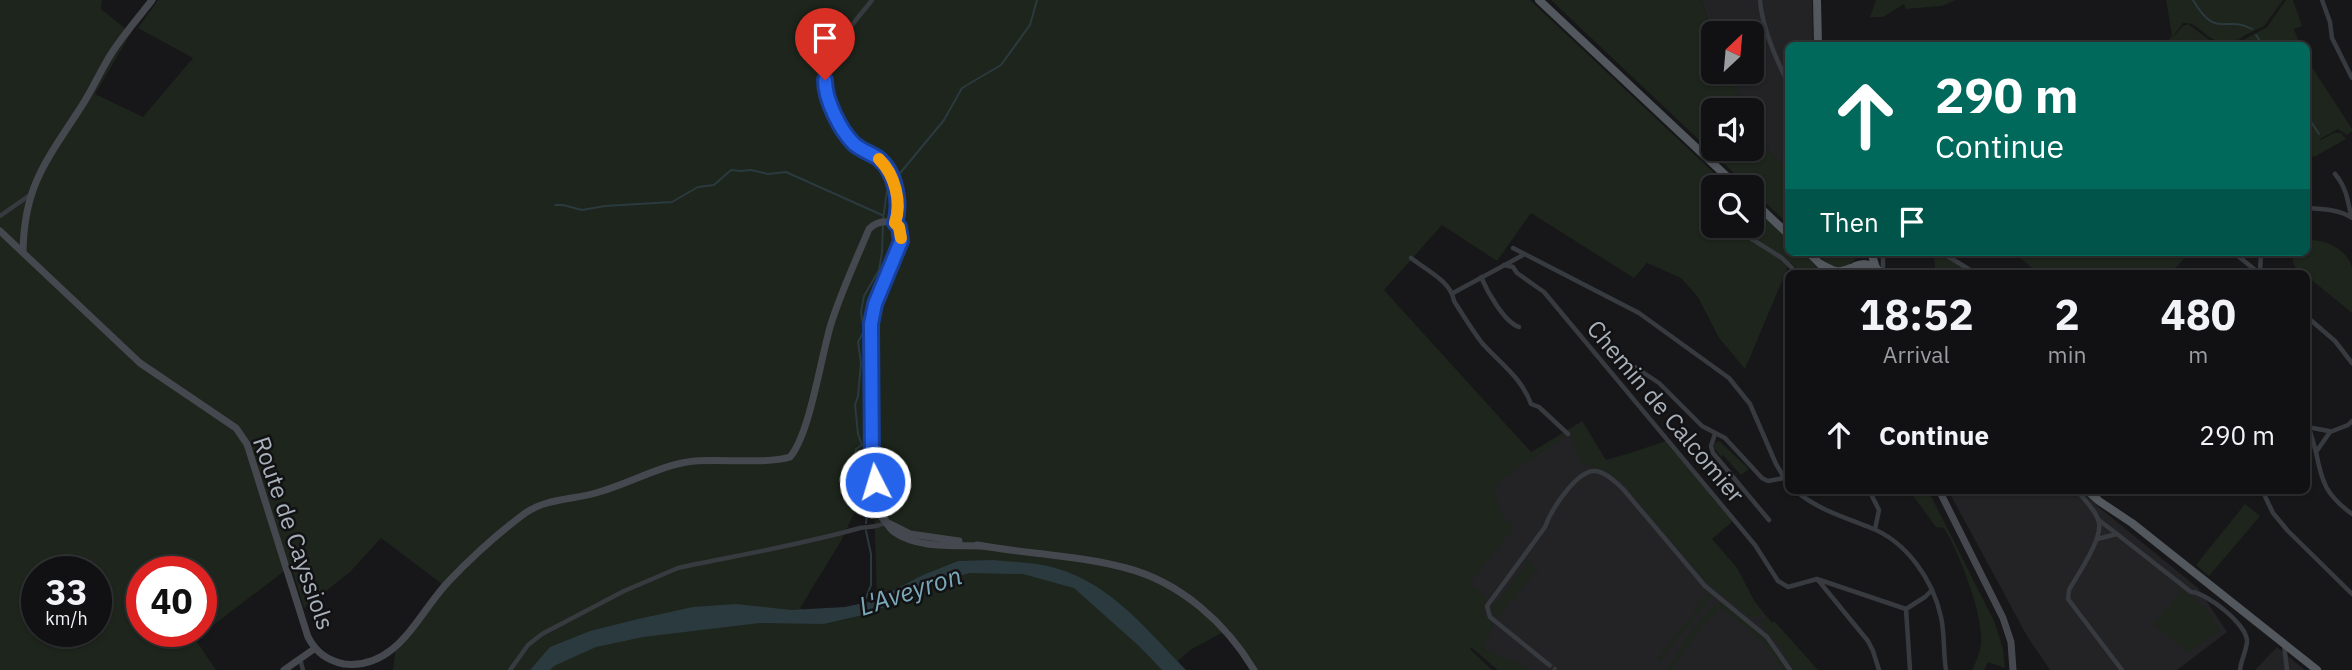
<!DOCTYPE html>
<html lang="en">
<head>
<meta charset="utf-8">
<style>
	body { margin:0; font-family:"IBM Plex Sans",sans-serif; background:#1e1f21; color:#f1f3f6; height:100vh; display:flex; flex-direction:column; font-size:26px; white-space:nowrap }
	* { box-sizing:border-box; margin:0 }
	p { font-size:23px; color:#9c9da0 }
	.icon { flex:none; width:38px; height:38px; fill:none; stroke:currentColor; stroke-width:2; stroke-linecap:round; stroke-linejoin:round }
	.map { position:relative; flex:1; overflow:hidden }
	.sheet { position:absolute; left:1785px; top:270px; width:525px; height:224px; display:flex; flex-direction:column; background:#111113; border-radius:10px; box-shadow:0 2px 5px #0004,0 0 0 2px #303133 }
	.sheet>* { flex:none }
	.banner { position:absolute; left:1785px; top:42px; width:525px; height:214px; border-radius:10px; box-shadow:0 2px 5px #0004,0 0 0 2px #303133; background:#00695c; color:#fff; overflow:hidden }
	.needle { width:46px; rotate:26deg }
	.tools { position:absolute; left:1701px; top:21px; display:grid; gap:14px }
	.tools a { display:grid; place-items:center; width:63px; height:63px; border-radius:10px; background:#111113; box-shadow:0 2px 5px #0004,0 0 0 2px #303133; font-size:35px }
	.speed { position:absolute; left:21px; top:556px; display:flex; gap:14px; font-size:35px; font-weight:700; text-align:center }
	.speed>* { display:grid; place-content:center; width:91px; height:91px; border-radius:50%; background:#111113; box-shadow:0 2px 5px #0004,0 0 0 2px #303133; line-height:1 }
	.speed small { font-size:18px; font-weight:400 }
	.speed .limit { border:10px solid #d22; background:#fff; color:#111 }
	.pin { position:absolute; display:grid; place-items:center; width:60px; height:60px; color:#fff; margin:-72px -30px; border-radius:50% 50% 50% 0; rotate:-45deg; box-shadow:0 0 7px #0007 }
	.pin .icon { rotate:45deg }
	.me { position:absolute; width:77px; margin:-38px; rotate:355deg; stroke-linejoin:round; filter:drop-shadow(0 0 5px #0008) }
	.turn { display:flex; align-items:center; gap:24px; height:147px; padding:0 35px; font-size:32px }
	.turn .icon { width:91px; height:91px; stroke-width:2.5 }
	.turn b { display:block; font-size:49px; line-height:60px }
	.then { display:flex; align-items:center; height:66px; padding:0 35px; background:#0003; gap:14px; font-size:26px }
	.eta { display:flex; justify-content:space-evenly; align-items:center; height:119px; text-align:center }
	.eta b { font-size:42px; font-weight:700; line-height:49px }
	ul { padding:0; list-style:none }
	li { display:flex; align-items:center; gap:21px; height:91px; padding:0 35px }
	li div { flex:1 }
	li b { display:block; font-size:26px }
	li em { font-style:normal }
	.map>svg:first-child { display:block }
</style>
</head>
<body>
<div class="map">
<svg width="2352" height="670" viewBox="0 0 2352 670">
	<rect width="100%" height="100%" fill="#171719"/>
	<g fill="#232326">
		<path d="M1701 0H1812L1813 45 1788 46V160L1783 165 1771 154 1758 137 1752 123V110H1746L1728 72H1752V33H1713Z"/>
		<path d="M1582 421 1606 460 1623 455 1728 558 1737 568 1755 602 1772 623 1774 621 1818 670H1498L1471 647 1454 622 1492 477Z"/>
		<path d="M1948 490H2106L2095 504 2198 588 2227 632 2177 670H2050L2027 636Z"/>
		<path d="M2277 647 2305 670H2255Z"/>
	</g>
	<g fill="#1d251c" fill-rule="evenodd">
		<path d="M0 0H102L101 9 131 33 95 94 143 117 193 58 138 28 158 0H1530L1729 187H1713V226H1752V206L1788 239V252H1802L1823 273H1802L1790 262 1745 369 1719 338 1698 297 1681 278 1647 263 1634 278 1531 213 1497 261 1442 225 1384 290 1531 452 1564 433 1565 436 1502 479 1493 490 1504 522 1510 521 1512 530 1469 584 1487 598C1481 609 1483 617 1493 624L1489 637 1486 638V650L1495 651 1494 655 1515 661 1529 670H1498L1471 647 1470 649 1492 670H1258L1229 629 1190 650 1168 670H393L396 645 442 584 381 538 350 572 304 608 291 566 195 639 216 670H0ZM873 474 877 599 872 613 824 624 800 608 841 541ZM37 572H96V632H37ZM142 572H201V632H142Z"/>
		<path d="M1551 0H1701L1713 33V72H1728L1746 110H1713V149H1752V123C1760 140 1769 153 1783 165L1788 160V224Z"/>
		<path d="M1876 0H1956L1942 6 1906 9 1904 4 1883 17H1870Z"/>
		<path d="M2166 0H2283L2264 26 2245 35 2236 42C2204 47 2204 22 2183 23L2171 39 2183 26 2188 24 2212 42 2234 45 2267 27 2286 0H2293L2302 26 2294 29 2300 45H2166L2172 35Z"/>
		<path d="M2306 58 2352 129V131L2347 135 2338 129 2320 139 2321 140 2334 133H2341L2346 139 2314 157 2311 155 2307 157Z"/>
		<path d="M2307 240C2325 239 2346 248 2352 267 2352 277 2352 301 2352 313L2307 276 2306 273H2300C2294 266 2291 261 2293 252H2306Z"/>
		<path d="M1815 252H1859C1854 266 1844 268 1831 267Z"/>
		<path d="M1930 252H1939L1971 273H1936L1934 258Z"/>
		<path d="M2021 252H2190L2171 273H2038L2018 256Z"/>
		<path d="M1582 421 1606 461 1666 441 1733 521 1712 539 1737 568 1752 598 1763 613 1757 617H1750L1705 581 1622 482 1609 472 1585 465 1580 461 1569 430Z"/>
		<path d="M1719 441 1749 469 1741 475 1723 455 1721 457 1714 448 1715 443Z"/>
		<path d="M1909 490H1928L1995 623 2003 649 2005 668 1988 662 1984 670H1972C1976 662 1980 653 1981 644 1984 616 1959 552 1944 528L1936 527Z"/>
		<path d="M2245 504 2260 516 2209 576 2196 565Z"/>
		<path d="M1525 560H1528L1540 574 1535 572 1497 618C1492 613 1490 608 1493 601L1496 603 1527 564Z"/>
		<path d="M2182 590 2206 609 2220 631 2188 652 2154 624Z"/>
		<path d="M1707 593 1711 595 1709 600 1660 661 1658 657 1699 606 1697 603Z"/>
		<path d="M1720 602C1746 616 1772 644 1786 670H1783C1765 640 1747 627 1720 608L1701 628 1671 670H1667C1679 650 1700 614 1720 602Z"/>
		<path d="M1766 616 1772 623 1774 621 1818 670H1794L1780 646 1759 623Z"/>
	</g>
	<path fill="#2b3a3f" d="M994 560C1010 562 1027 562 1043 565 1106 577 1144 627 1186 670H1162L1140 647 1074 588 1023 574 970 573 934 583 872 613 824 624 760 623 643 637 596 647 554 666 550 670H530L550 647 590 631 638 619 693 607 736 604 791 610 845 607 873 601 923 575 958 561Z"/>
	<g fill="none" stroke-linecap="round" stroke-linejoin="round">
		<g stroke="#2b3a3f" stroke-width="2">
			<path d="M2193 0C2217 41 2225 14 2252 29"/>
			<path d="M2256 35 2263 46"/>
			<path d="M2306 114 2319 134"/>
			<path d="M555 205H563L582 210 605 206 672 202 698 187 714 185 731 170 741 171 751 170 768 174 786 172 882 215"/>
			<path d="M883 219 887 191 892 183 944 120 962 88 1001 65 1030 25 1037 0"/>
			<path d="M866 523C868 509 865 500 861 487 864 477 861 464 855 456L856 449 862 445 858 434 855 405 858 396 861 363 858 342 864 331 861 312 864 296 879 270 882 252 883 224"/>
			<path d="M864 603 871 585V554L866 531"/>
		</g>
		<path stroke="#343639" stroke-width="4.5" stroke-dasharray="4.5 2" stroke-linecap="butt" d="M1548 664 1556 670"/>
		<g stroke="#373a3f" stroke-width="4.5">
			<path d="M872 0C858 18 841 36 832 58 818 88 831 117 852 141 859 150 870 153 879 159 896 173 901 203 895 223"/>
			<path d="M1760 0C1762 28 1776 59 1788 83"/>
			<path d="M2322 0 2330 22 2332 38 2352 78"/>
			<path d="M2335 174C2346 187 2348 200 2351 216"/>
			<path d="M2306 208C2322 209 2339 209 2352 218"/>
			<path d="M0 216 30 195"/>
			<path d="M1731 226 1782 258 1797 273"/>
			<path d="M1513 248 1639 313 1729 378 1750 404 1776 464 1788 484"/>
			<path d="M1941 252 1975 273"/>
			<path d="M2233 252 2259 273"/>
			<path d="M1411 258C1426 270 1451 281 1454 301 1463 315 1472 330 1482 343 1500 363 1522 378 1531 404L1539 407 1568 434"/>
			<path d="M1504 265 1513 267 1517 273 1544 292 1755 545 1778 581 1788 587 1817 579 1906 609 1925 597 1932 590"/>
			<path d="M1880 271 1883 268V252"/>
			<path d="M2260 273 2261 252"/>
			<path d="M1481 277C1487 291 1504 322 1519 327"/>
			<path d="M1453 293 1525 254"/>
			<path d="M2306 316 2335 341 2352 363"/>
			<path d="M1635 367 1659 383 1702 426 1725 438 1762 478 1768 481 1784 478"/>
			<path d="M1787 368 1788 370"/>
			<path d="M2352 421 2348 425 2330 432 2316 452C2322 483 2326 495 2352 514"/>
			<path d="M2307 427 2329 431"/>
			<path d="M2309 428 2316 452"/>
			<path d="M1715 434 1711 446 1713 453 1769 520"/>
			<path d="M1795 490C1816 509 1844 517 1871 528 1907 542 1933 580 1941 617 1945 634 1943 652 1946 670"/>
			<path d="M1869 490 1879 510 1875 529"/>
			<path d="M2077 490C2084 500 2097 511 2099 523 2102 540 2078 574 2069 590L2068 599 2122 670"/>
			<path d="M2262 490 2273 513 2288 531 2352 594"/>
			<path d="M2100 521 2117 534"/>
			<path d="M2097 539 2117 534 2191 592C2206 592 2248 625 2247 642 2246 652 2241 660 2240 670"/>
			<path d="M1818 580 1868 641 1873 651 1879 670"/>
			<path d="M1906 609 1910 670"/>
			<path d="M2284 644 2287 670"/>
			<path d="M300 659 303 670"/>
			<path d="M1548 664 1490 617 1487 606 1545 527C1550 513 1558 501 1568 489 1589 464 1600 466 1623 489L1705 586 1767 637 1790 670"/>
			<path d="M510 670 528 645 542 634 624 591 678 568C739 555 800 545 860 528 869 526 878 528 886 522"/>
		</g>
		<g stroke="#45494f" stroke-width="7">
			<path d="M0 231 140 363 236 428 247 444 308 637C316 652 326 660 344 664 398 670 418 613 449 581 472 557 497 534 524 514 545 498 575 500 599 492 631 483 662 464 695 461 721 459 768 464 790 457 810 434 821 356 831 324 841 292 856 260 869 229 875 223 881 221 889 222 920 226 881 287 876 303 873 309 872 317 871 324L872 468C870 489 868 503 884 520 887 524 890 529 894 532 918 549 954 545 982 546"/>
			<path d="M23 252C24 185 47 160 81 107 93 89 101 69 113 51 125 33 139 17 152 0"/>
			<path d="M873 476 886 522 910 534 959 541"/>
			<path d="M1939 490 2003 618 2011 642 2013 670"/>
			<path d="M977 545C1027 554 1078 555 1126 568 1180 582 1226 623 1254 670"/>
			<path d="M284 670 314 649"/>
		</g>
		<g stroke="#53585e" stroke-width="8">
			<path d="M1539 0 1738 187"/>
			<path d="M1817 0 1818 46"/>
			<path d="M1752 200 1788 234"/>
			<path d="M1808 252 1823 267"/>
			<path d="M1871 252 1876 268"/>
			<path d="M1821 264C1833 271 1838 274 1851 268"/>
			<path d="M1847 273C1857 261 1871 261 1881 273"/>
			<path d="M2087 490 2099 501 2132 523 2317 670"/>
		</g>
	</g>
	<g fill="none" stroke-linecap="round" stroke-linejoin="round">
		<defs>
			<path id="route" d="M825 80C825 100 840 130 854 144 861 150 870 153 878 158 896 172 901 203 895 223L899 227 901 241 875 304 871 324 872 468 875 482"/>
		</defs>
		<use href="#route" stroke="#184099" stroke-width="18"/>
		<use href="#route" stroke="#2563eb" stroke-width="12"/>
		<path stroke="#f59e0b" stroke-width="12" d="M879 159C895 175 902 202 895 223L899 227 901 238"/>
	</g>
	<g text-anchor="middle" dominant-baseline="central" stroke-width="5" stroke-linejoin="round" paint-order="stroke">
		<g font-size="24" fill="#a8b1ba" stroke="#121214">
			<text transform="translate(1666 411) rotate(50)">Chemin de Calcomier</text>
			<text transform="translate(294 533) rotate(71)">Route de Cayssiols</text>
		</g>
		<g font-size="26" font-style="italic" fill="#7ba8b8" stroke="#121214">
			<text transform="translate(910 590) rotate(-18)">L'Aveyron</text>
		</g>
	</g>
</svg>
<div class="tools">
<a><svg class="needle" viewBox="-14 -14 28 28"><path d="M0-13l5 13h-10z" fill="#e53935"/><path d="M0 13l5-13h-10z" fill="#9c9da0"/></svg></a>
<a><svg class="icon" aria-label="sound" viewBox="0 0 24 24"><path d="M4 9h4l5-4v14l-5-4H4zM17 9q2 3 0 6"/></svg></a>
<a><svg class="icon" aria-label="search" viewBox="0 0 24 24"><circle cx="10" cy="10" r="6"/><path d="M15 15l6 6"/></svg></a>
</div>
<div class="speed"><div>33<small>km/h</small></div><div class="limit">40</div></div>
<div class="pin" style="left:825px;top:80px;background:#d93025"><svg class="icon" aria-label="arrive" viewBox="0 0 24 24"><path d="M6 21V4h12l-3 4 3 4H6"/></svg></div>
<svg class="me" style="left:875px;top:482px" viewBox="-20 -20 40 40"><circle r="17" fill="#2563eb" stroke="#fff" stroke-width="3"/><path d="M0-11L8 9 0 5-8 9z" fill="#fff"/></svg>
<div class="banner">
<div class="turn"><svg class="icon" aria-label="ahead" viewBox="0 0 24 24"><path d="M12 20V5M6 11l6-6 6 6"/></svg><div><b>290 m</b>Continue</div></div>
<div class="then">Then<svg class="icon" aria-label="arrive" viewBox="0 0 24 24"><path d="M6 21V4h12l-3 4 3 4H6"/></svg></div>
</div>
<section class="sheet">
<div class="eta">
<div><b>18:52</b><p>Arrival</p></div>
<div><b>2</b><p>min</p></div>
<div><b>480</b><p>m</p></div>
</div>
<ul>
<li><svg class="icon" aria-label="ahead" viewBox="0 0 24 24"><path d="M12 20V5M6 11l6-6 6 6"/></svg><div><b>Continue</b></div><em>290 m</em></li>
</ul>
</section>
</div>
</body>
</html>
